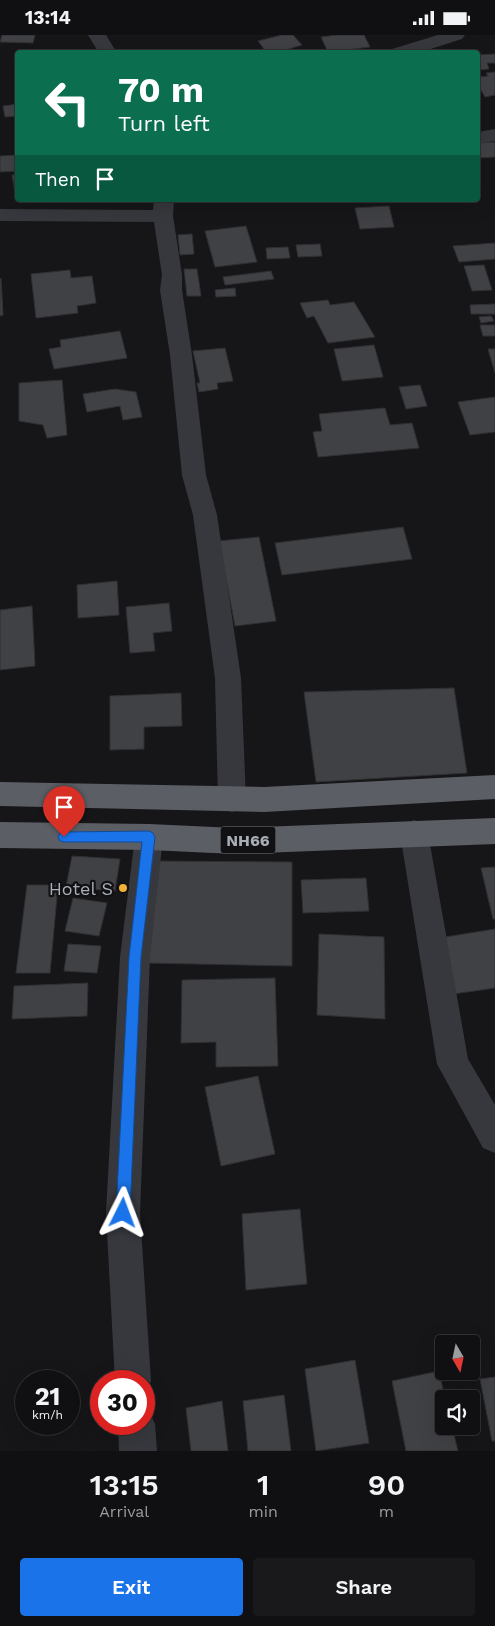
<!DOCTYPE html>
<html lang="en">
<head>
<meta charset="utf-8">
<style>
	body { margin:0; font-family:"Work Sans",sans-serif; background:#19191b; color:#f1f3f6; height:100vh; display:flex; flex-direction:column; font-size:19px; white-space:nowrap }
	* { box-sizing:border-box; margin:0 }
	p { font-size:16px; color:#9c9d9f }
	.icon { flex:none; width:28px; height:28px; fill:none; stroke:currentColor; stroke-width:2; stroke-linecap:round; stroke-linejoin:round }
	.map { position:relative; height:1416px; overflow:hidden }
	.drawer { display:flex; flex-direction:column; background:#101012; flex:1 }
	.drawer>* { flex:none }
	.banner { position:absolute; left:15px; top:15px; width:465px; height:152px; border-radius:5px; box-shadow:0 5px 20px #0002,0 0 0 1px #303032; background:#0b6e4f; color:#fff; overflow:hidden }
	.needle { width:32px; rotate:171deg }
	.controls { position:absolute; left:435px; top:1300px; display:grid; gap:10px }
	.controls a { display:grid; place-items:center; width:45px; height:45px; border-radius:5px; background:#101012; box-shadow:0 5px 20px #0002,0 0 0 1px #303032; font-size:25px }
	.speed { position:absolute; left:15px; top:1335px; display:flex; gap:10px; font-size:25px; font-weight:700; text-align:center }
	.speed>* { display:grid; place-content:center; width:65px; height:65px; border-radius:50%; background:#101012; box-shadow:0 5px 20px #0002,0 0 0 1px #303032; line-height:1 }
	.speed small { font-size:12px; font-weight:400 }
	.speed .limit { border:8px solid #d22; background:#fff; color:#111 }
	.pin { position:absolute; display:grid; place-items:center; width:42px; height:42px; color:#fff; margin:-51px -21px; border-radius:50% 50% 50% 0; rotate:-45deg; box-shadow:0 0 5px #0007 }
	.pin .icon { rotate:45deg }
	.me { position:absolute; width:55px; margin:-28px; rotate:3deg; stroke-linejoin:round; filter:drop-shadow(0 0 4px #0008) }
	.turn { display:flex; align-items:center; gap:18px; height:105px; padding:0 20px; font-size:22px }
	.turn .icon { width:65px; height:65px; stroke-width:2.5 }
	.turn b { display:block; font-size:35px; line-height:42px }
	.then { display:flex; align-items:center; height:48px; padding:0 20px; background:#0003; gap:10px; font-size:19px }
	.eta { display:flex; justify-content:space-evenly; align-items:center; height:85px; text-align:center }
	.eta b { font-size:30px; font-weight:600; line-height:35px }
	.button { display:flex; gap:10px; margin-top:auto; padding:10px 20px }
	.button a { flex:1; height:58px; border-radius:5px; background:#1a73e8; color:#fff; font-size:20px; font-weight:600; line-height:58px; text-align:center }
	.button a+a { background:#19191b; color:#f1f3f6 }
	.status { display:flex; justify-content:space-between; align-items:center; height:35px; padding:0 25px; background:#101012; direction:ltr }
	.status svg { height:14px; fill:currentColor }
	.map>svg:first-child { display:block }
</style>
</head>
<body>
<div class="status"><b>13:14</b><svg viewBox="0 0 49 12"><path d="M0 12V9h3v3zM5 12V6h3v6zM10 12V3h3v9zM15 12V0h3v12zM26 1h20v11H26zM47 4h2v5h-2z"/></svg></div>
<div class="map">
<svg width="495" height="1416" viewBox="0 0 495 1416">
	<rect width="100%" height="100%" fill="#161618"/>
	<g fill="#404145" stroke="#303034">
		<path d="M2 0H35L33 8 0 7Z"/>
		<path d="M282 0H293L302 10 275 18H267L258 6Z"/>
		<path d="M338 0H364L370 12 328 17 321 2Z"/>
		<path d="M495 19V28H487L489 34 478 35V20Z"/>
		<path d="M495 37V60L485 62 481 55H478V42L488 41 486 38Z"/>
		<path d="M18 69V81L5 82 3 71Z"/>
		<path d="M495 107V122L478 123V108Z"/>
		<path d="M18 120V136L0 137V121Z"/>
		<path d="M12 140H18V158H15Z"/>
		<path d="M389 171 394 192 360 194 355 173Z"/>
		<path d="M246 191 257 227 215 232 205 196Z"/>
		<path d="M192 199 194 219 180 220 178 200Z"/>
		<path d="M495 208V224L459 227 453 211Z"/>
		<path d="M320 209 322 221 298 222 296 210Z"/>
		<path d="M288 212 290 223 267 224 266 213Z"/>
		<path d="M484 230 492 255 472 256 464 231Z"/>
		<path d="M184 234H197L201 261H187Z"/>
		<path d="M70 235 71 243 92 241 96 268 77 271 78 278 36 283 31 239Z"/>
		<path d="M271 236 274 244 225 250 223 242Z"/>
		<path d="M1 243 3 280 0 281V244Z"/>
		<path d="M235 253 236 261 216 262 215 255Z"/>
		<path d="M328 265 330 270 354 267 375 302 328 308 314 281 307 283 300 268Z"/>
		<path d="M495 269V279H471L470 270Z"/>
		<path d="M491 281 494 286 481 288 479 282Z"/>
		<path d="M480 290H495V301H483Z"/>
		<path d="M120 296 127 323 54 334 49 314 61 312 60 305Z"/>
		<path d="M374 310 383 342 342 346 334 314Z"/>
		<path d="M225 313 233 346 217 348 218 354 199 357 197 348H200L193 316Z"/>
		<path d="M488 314H495V338Z"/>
		<path d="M62 345 67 400 47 403 43 390 19 386V348Z"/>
		<path d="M420 350 427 371 406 374 399 352Z"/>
		<path d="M115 354 136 357 142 382 123 385 120 371 87 377 83 359Z"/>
		<path d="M495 362V397L470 400 458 367Z"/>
		<path d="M385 373 390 390 412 388 419 413 318 422 313 397 322 396 319 379Z"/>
		<path d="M403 492 412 524 282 540 275 508Z"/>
		<path d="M259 502 276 586 235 591 219 506Z"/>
		<path d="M117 546 119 580 78 583 77 550Z"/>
		<path d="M169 568 172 596 153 598 155 616 130 618 126 572Z"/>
		<path d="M32 571 35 631 0 635V575Z"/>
		<path d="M454 653 467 738 316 747 304 657Z"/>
		<path d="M181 658 182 691 144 692V714L110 715V661Z"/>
		<path d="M72 821 120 824 115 856 66 852Z"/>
		<path d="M153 826 292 827V931L147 928Z"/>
		<path d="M495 832V884H493L481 833Z"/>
		<path d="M366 843 369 876 303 878 301 845Z"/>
		<path d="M27 850H58L50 938H16Z"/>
		<path d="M73 863 107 868 99 901 65 896Z"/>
		<path d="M495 894V953L453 959 439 903Z"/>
		<path d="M319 899 384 902 385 984 317 980Z"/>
		<path d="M68 909 101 911 97 938 64 936Z"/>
		<path d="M275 943 278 1031 216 1032V1007L181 1008 182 945Z"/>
		<path d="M88 948 87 981 12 984 14 951Z"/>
		<path d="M258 1041 275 1119 221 1131 205 1052Z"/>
		<path d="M300 1174 307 1249 246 1255 242 1179Z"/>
		<path d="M355 1325 369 1408 316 1416 305 1334Z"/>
		<path d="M439 1336 445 1364 444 1391H452L458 1416H406L392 1346Z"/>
		<path d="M495 1342V1406H492L480 1344Z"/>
		<path d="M284 1360 291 1416H248L243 1366Z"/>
		<path d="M222 1366 228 1416H191L186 1373Z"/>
	</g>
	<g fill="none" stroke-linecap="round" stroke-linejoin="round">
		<g fill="#37383d" fill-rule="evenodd">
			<path d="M88 0H106L117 18H99Z"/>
			<path d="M438 0H465L462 4 418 18H389L392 14Z"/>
			<path d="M495 94V106L478 109V97Z"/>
			<path d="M154 165H174L173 181 182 240V255L192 320 206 440 217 480 241 643 246 765 242 774 232 777 222 774 218 765 215 643 193 480 182 440 170 320 160 255 162 240 154 187 0 186V174L153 175Z"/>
			<path d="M414 785 424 789 428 798 468 1024 495 1070V1118L483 1113 437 1029 400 798 404 789Z"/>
			<path d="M149 789 159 793 163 802 150 922 140 1178 151 1346 144 1360V1346H115L106 1178 120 922 135 802 139 793Z"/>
			<path d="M144 1374 149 1376 155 1389 157 1416H119L118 1389H144Z"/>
		</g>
		<g fill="#5b5e65" fill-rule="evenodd">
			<path d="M495 740V764L264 777 0 771V747L264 752Z"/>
			<path d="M495 783V809L235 819 149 815 0 813V787L149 789 235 793Z"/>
		</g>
	</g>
	<path fill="#1a73e8" stroke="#114b97" d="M149 796 153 798 155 802 141 922 130 1178 128 1183 123 1185 118 1183 116 1178 129 922 142 807H64L60 806 58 802 60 798 64 797Z"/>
	<circle fill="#f2b134" stroke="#111113" stroke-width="2" cx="123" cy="853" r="5"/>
	<g text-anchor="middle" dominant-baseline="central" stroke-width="4.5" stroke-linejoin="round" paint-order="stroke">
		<rect fill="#111113" stroke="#7b7e86" stroke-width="1" x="220.5" y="791.5" width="55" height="27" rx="4"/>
		<g font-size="16" font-weight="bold" fill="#a8adb8">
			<text x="248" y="805">NH66</text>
		</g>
		<g font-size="18" fill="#a8adb8" stroke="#111113" text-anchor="end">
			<text x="113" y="853">Hotel S</text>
		</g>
	</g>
</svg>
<div class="controls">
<a><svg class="needle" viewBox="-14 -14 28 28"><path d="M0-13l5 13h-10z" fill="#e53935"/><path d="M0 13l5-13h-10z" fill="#9c9d9f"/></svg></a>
<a><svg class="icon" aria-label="sound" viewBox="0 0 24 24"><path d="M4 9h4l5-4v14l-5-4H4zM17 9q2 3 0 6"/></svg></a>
</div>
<div class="speed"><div>21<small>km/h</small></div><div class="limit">30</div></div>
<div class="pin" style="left:64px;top:802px;background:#d93025"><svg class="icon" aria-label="arrive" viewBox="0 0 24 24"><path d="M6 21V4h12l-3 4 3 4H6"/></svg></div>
<svg class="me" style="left:123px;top:1178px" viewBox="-20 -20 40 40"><path d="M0-17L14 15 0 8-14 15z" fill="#1a73e8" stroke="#fff" stroke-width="4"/></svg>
<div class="banner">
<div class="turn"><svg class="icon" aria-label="left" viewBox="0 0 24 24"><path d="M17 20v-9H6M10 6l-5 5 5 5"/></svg><div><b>70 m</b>Turn left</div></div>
<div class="then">Then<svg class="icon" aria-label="arrive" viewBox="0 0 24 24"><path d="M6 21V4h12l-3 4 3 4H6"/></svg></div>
</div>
</div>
<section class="drawer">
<div class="eta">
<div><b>13:15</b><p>Arrival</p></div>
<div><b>1</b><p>min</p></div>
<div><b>90</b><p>m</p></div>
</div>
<div class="button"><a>Exit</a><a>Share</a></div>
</section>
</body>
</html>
